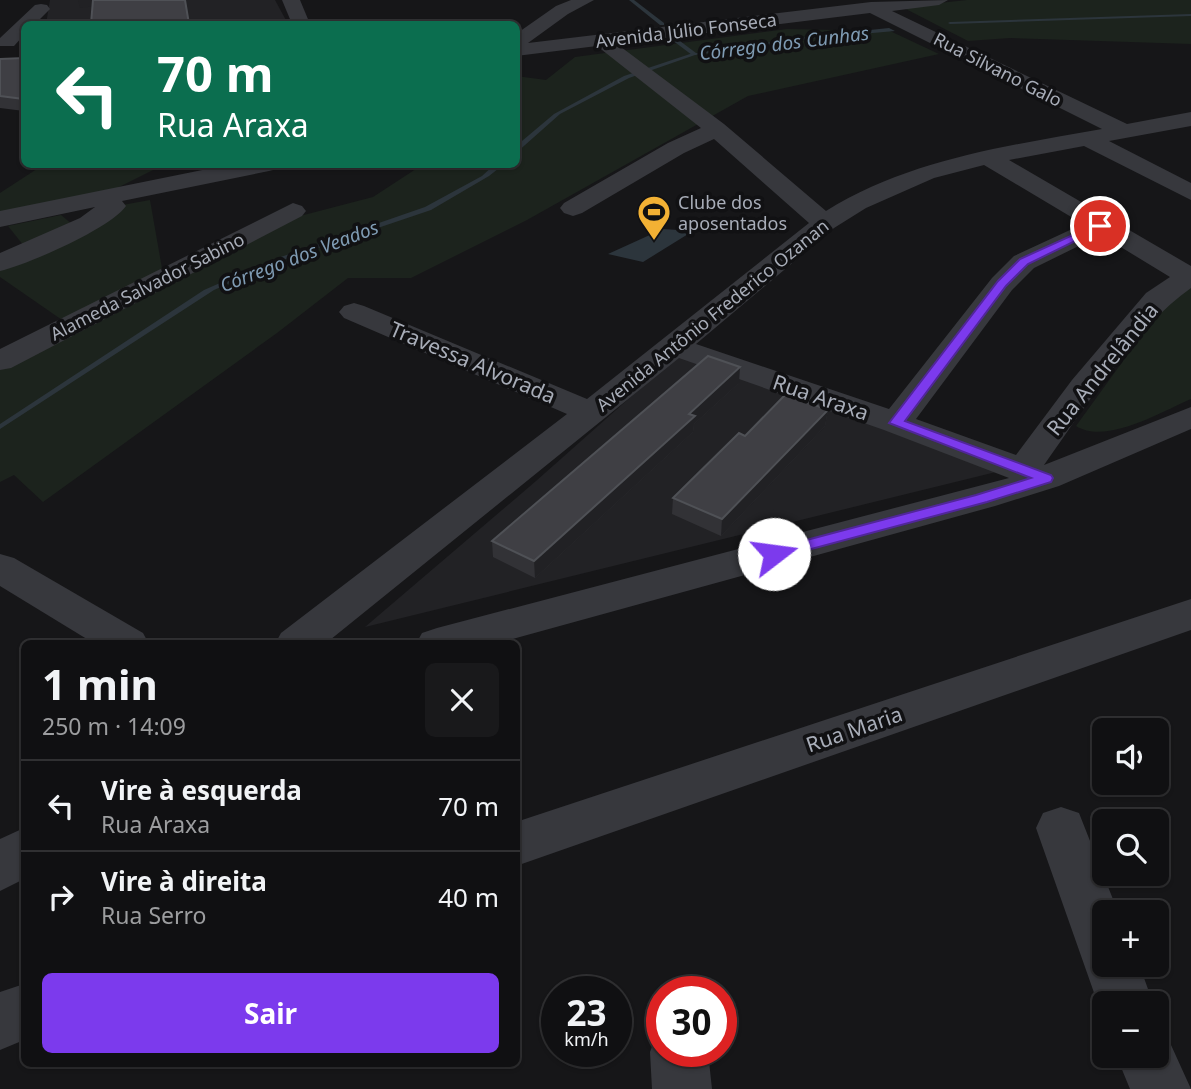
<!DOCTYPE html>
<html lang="pt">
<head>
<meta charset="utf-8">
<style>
	body { margin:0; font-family:"Noto Sans",sans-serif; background:#19191b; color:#f1f3f6; height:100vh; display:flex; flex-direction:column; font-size:26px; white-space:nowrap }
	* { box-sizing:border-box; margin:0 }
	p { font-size:23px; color:#9c9d9f }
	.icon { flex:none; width:38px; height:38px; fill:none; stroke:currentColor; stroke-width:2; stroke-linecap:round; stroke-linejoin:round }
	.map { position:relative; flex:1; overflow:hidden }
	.details { position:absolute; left:21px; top:640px; width:499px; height:427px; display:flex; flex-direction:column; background:#101012; border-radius:10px; box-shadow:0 2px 5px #0004,0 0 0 2px #303032 }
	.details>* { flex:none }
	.hud { position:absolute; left:21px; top:21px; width:499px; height:147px; border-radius:10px; box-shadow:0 2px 5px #0004,0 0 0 2px #303032; background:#0b6e4f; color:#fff; overflow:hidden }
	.buttons { position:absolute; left:1092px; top:718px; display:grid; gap:14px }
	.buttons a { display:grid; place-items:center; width:77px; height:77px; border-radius:10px; background:#101012; box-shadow:0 2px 5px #0004,0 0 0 2px #303032; font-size:35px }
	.speed { position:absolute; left:541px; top:976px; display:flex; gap:14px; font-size:35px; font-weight:700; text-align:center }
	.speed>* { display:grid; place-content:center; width:91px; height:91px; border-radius:50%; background:#101012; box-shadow:0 2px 5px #0004,0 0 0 2px #303032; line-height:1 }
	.speed small { font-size:18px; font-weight:400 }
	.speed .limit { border:10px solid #d22; background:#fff; color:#111 }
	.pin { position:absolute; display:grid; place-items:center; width:60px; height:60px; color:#fff; margin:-30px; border:4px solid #fff; border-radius:50%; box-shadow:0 2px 7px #0007 }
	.me { position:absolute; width:77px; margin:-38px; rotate:75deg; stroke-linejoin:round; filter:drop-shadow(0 0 5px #0008) }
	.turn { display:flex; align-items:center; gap:24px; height:147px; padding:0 21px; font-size:32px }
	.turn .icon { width:91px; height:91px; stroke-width:2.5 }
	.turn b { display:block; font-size:49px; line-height:60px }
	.round { display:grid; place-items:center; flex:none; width:74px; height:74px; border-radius:10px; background:#19191b }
	.headline { display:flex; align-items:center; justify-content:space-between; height:119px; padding:0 21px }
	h1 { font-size:42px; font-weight:700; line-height:52px }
	.button { display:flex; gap:14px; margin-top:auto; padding:14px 21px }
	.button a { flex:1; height:80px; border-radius:10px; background:#7c3aed; color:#fff; font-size:28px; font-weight:700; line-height:80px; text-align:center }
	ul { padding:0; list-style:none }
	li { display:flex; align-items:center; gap:21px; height:91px; padding:0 21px; border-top:2px solid #303032 }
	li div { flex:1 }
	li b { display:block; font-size:26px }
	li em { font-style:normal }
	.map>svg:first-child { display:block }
</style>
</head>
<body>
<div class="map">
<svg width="1191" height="1089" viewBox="0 0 1191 1089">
	<rect width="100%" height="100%" fill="#161618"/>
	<g fill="#222225">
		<path d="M50 0H275L288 24H46Z"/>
		<path d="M678 355 1000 471 365 627 536 481Z"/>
	</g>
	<g fill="#1c231d">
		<path d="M967 0H1191V44L1010 38 968 41 902 7Z"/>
		<path d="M787 29 890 31 939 54 748 96 527 220 411 278H348L277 333 43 502 14 475 0 482V370L176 277 300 216 373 197 422 165 516 164V76L546 80 575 57Z"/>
		<path d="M43 165H163L115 189 0 214V193Z"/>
		<path d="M150 200 163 274 65 322 0 277V269L117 206Z"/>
		<path d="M61 215 73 225 24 246 8 226Z"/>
		<path d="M1191 284V399C1161 412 1106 445 1076 426L1165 303Z"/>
	</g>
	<g fill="#2c353c">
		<path d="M889 28 895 31 817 38 695 55 629 78 560 114 516 153V146L554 114 624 76 690 54 812 36Z"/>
		<path d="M495 164 503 165 489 176 431 210 280 261 214 290 0 429V424L204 290 275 259 425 207 482 176Z"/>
		<path d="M663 229 693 231 643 262 608 254Z"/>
	</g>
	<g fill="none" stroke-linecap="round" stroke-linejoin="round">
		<g fill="#2c353c" fill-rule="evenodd">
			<path d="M629 0H634L664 23V25H660Z"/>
			<path d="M1191 14V16L950 24 948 23 950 22Z"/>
			<path d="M672 38H676L696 53V55H692L672 40Z"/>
		</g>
		<g fill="#37383d" fill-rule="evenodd">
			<path d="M282 0H300L310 24H292Z"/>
			<path d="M571 0H594L568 14 528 43 871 2 948 0 939 5 892 11 1127 124 1191 112V126L1109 141 1191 183V200L1084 146 1009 160 1191 266V288C1136 326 1084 409 1044 465L1191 407V429L1059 486 995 506 494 644H416L422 633 437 628 1009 478 884 430 679 358 325 644H275L281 633 567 414 344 318 339 312 344 306 354 303 364 306 587 399 809 223 714 139 684 153 582 213 573 216 564 213 560 208 564 203 668 143 701 128 597 46 516 56V34L556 6ZM870 13 1102 129C1007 146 910 159 826 211L724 124 617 44ZM984 165 1083 224 1014 256 992 278 889 409 696 344 834 228 866 208 934 178ZM1101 235 1170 277 1146 293 1072 380 1016 455 916 419 1012 290 1034 268Z"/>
			<path d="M41 4 47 5 50 9 35 24H24V35L14 46H0V38L35 5Z"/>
			<path d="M232 164H280L277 169 269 171 122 201 126 206C111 228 27 265 0 271V253L80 218 95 207 0 227V211Z"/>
			<path d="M293 203 302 206 306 211 302 216 11 368 0 370V349Z"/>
			<path d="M0 554 14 558 143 633 149 644H95L0 586Z"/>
			<path d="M1191 599V630L516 866V822Z"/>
			<path d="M1061 807 1079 813 1118 912H1104V964H1139L1153 1003H1104V1021L1036 828 1043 813Z"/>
			<path d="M24 828V879L0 891V839Z"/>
			<path d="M24 984V1040L0 1050V992Z"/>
			<path d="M662 1030V1052H708L712 1089H652L650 1052 658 1031Z"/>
			<path d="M1157 1031 1166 1034 1191 1089H1130L1116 1055H1157Z"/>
		</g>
	</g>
	<g fill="#323236">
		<path d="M24 58V111L0 108V59Z"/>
		<path d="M739 383 694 424 693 432 535 578 493 557 492 541Z"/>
		<path d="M828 410 825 426 721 536 672 514 673 498 745 436Z"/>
	</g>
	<g fill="#212124">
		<path d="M78 0H95L96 6 80 8Z"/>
		<path d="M740 367 739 383 694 424 693 432 535 578 534 561 689 414Z"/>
		<path d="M828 410 825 426 721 536 722 519Z"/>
	</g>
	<g fill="#3f3f44" stroke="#4f5156" stroke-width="2">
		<path d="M93 0H185L189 24H91Z"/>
		<path d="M24 58V99L0 96V59Z"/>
		<path d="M708 356 740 367 689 414 695 416 534 561 492 541Z"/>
		<path d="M786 394 828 410 722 519 673 498 739 433 745 436Z"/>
	</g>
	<path fill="#7c3aed" stroke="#51269a" stroke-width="2" d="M1097 224 1106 226 1028 264 1006 286 905 421 1051 475 1053 478 1051 482 987 502 774 559 769 558 766 554 769 550 976 495 1031 478 889 423 998 281 1020 259Z"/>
	<defs>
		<symbol id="stadium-pin" viewBox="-11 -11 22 30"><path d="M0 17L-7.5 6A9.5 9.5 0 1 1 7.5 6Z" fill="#f2b134" stroke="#111113"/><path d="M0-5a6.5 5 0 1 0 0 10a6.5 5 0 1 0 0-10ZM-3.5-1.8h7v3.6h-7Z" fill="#111"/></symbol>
	</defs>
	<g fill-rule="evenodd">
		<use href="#stadium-pin" x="635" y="193" width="38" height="52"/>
	</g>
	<g text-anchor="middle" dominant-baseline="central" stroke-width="7" stroke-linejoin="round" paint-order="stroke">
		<g font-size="18" fill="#a8adb8" stroke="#111113">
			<text transform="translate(686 30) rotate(-7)">Avenida Júlio Fonseca</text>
			<text transform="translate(998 69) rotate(27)">Rua Silvano Galo</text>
			<text transform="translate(147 286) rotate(-27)">Alameda Salvador Sabino</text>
			<text transform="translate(712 315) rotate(-39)">Avenida Antônio Frederico Ozanan</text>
		</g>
		<g font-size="18" fill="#a8adb8" stroke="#111113" text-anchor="start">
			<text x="678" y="202">Clube dos<tspan x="678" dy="21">aposentados</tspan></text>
		</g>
		<g font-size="19" font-style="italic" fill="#7f9bb3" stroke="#111113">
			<text transform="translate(784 43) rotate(-7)">Córrego dos Cunhas</text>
			<text transform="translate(299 256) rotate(-21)">Córrego dos Veados</text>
		</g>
		<g font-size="21" fill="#a8adb8" stroke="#111113">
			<text transform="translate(473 362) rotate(23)">Travessa Alvorada</text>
			<text transform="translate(1102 369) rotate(-51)">Rua Andrelândia</text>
			<text transform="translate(821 397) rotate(19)">Rua Araxa</text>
			<text transform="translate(854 729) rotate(-19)">Rua Maria</text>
		</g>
	</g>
</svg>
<div class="buttons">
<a><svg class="icon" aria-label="sound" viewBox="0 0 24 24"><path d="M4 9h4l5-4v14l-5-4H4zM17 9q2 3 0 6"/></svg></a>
<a><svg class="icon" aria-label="search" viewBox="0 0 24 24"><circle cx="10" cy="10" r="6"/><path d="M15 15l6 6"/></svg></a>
<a>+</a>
<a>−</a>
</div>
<div class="speed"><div>23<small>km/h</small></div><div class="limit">30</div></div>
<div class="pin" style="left:1100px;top:226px;background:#d93025"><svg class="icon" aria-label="arrive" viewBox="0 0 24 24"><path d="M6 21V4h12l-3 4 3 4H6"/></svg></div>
<svg class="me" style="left:774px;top:554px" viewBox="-20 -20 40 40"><circle r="19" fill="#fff"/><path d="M0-13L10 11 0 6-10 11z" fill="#7c3aed"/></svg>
<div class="hud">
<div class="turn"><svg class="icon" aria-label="left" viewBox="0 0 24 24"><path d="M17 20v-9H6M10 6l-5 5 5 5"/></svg><div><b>70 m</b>Rua Araxa</div></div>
</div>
<section class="details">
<div class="headline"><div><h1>1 min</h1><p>250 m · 14:09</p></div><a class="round"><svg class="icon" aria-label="close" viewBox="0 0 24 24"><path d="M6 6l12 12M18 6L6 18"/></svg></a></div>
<ul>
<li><svg class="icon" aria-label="left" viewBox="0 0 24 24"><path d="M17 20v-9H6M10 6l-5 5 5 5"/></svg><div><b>Vire à esquerda</b><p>Rua Araxa</p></div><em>70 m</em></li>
<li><svg class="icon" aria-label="right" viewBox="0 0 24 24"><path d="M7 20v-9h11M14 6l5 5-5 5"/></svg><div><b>Vire à direita</b><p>Rua Serro</p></div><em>40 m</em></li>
</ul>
<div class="button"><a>Sair</a></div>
</section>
</div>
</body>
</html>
